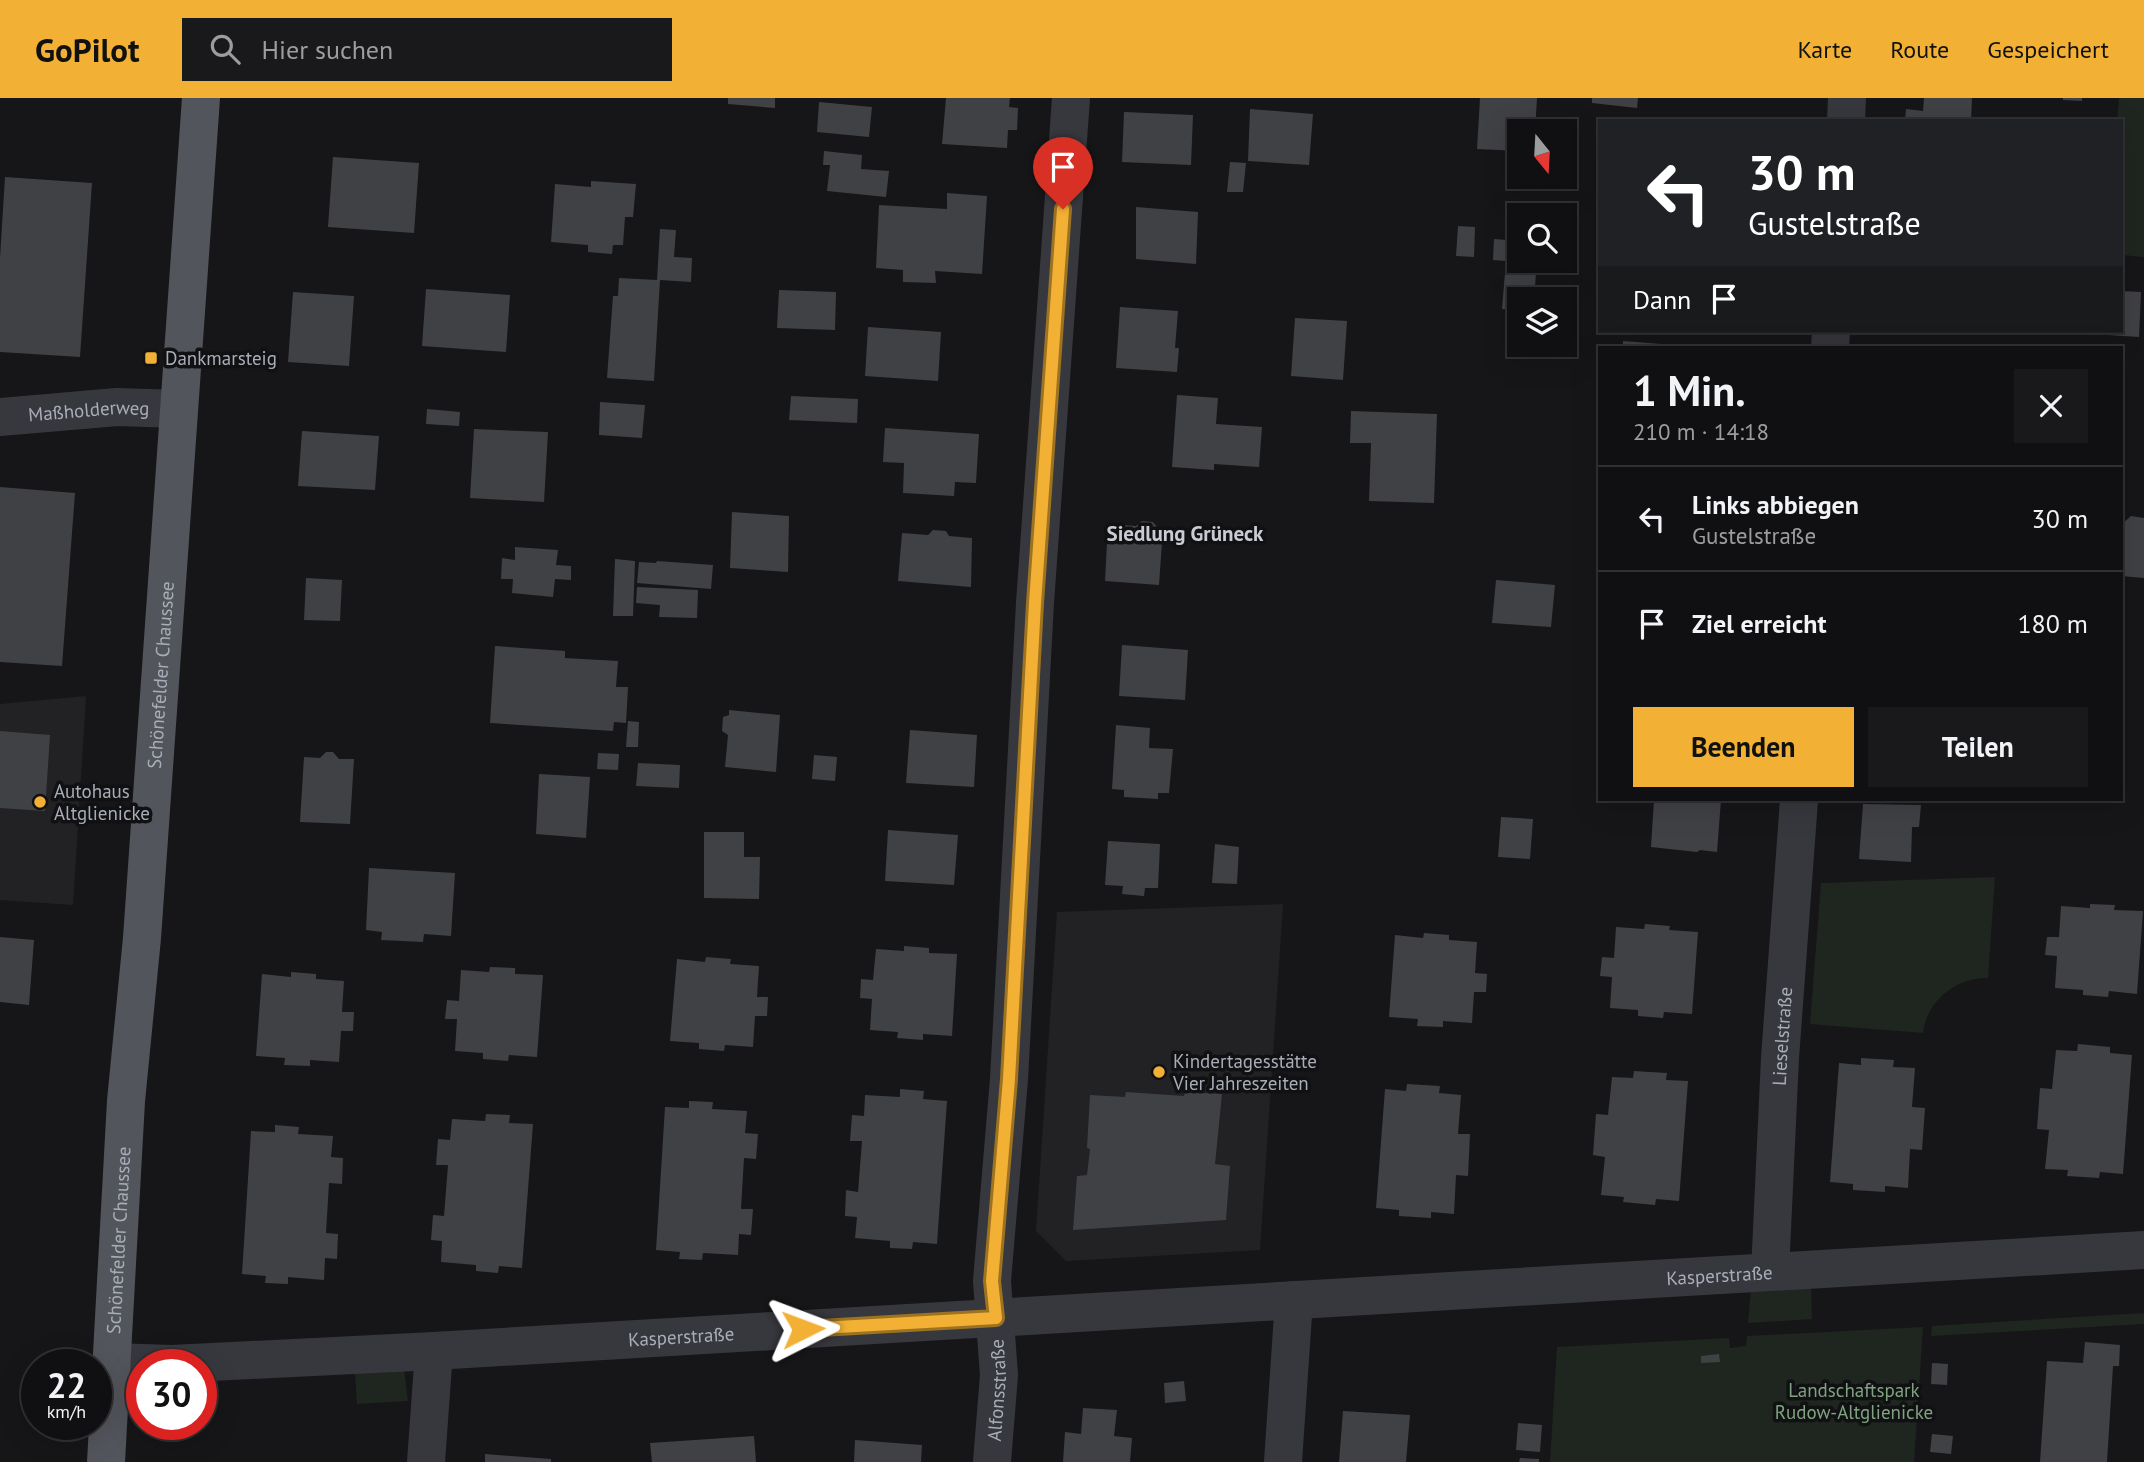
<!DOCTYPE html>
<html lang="de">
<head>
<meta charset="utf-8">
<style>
	body { margin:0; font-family:"PT Sans",sans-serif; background:#19191b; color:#f1f3f6; height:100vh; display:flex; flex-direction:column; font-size:26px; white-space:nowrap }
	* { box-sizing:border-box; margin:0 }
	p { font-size:23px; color:#9c9d9f }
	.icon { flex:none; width:38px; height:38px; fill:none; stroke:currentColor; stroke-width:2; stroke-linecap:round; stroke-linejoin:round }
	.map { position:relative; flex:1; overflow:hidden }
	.sheet { position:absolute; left:1598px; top:248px; width:525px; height:455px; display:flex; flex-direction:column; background:#101012; border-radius:0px; box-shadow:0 7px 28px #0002,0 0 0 2px #303032 }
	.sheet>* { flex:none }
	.top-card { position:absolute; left:1598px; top:21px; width:525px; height:214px; border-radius:0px; box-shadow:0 7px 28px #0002,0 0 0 2px #303032; background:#202124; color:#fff; overflow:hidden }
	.needle { width:46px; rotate:162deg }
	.tools { position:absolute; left:1507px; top:21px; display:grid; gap:14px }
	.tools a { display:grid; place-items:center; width:70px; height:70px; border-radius:0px; background:#101012; box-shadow:0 7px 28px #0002,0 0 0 2px #303032; font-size:35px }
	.speed { position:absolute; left:21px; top:1251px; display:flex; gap:14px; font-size:35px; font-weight:700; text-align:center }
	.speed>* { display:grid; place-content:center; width:91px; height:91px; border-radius:50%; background:#101012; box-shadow:0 7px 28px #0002,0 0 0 2px #303032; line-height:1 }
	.speed small { font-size:18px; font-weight:400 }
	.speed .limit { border:10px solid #d22; background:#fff; color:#111 }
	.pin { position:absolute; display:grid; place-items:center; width:60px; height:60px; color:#fff; margin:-72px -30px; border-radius:50% 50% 50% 0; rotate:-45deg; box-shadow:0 0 7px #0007 }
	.pin .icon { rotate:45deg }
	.me { position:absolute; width:77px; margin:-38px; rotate:87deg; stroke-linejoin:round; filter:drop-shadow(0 0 5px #0008) }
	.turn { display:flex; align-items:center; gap:24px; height:147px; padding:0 35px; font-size:32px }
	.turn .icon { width:91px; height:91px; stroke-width:2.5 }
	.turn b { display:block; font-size:49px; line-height:60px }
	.then { display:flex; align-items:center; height:66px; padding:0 35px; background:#0003; gap:14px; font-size:26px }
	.round { display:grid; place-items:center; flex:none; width:74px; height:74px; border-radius:0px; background:#19191b }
	.overview { display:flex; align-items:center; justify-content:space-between; height:119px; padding:0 35px }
	h1 { font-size:42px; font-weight:600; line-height:52px }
	.primary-button { display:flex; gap:14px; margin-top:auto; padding:14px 35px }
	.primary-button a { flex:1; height:80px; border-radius:0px; background:#f2b134; color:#111; font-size:28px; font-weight:600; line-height:80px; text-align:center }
	.primary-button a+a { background:#19191b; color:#f1f3f6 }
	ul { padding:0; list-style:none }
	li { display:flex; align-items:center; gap:21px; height:105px; padding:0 35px; border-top:2px solid #303032 }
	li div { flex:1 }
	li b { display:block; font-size:26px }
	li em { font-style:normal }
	header { display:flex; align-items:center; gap:42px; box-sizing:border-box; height:98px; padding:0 35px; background:#f2b134; color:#111 }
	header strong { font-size:33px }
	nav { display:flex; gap:38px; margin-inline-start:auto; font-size:24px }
	.search { width:490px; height:63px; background:#19191b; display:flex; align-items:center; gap:18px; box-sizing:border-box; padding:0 24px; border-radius:0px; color:#9c9d9f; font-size:26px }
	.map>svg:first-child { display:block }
</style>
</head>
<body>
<header>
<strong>GoPilot</strong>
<div class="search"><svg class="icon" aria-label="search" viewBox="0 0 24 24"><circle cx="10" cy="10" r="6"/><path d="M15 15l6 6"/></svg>Hier suchen</div>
<nav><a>Karte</a><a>Route</a><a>Gespeichert</a></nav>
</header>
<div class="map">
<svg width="2144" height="1364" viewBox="0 0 2144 1364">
	<rect width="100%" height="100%" fill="#161618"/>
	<g fill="#222225">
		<path d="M86 598 73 807 0 802V606Z"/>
		<path d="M1283 806 1260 1152 1066 1163 1036 1133 1057 814Z"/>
	</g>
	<g fill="#1e261f">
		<path d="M2119 0H2144V159L2121 157V23H2117Z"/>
		<path d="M1995 779 1988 880C1956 879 1927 903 1923 935L1810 926 1821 785Z"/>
		<path d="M1811 1189 1812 1221 1748 1225 1751 1192Z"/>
		<path d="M2144 1215V1226L1931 1238 1932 1228Z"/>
		<path d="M1923 1229 1914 1364H1550L1557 1249 1729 1240 1730 1250 1746 1248 1747 1238Z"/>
		<path d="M404 1271 408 1303 357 1306 355 1275Z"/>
	</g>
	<g fill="#404145">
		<path d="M728 0H775V10L728 6Z"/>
		<path d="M946 0H1010L1009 9 1018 10 1017 32H1008L1007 50 942 46Z"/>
		<path d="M1480 0H1537L1535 33H1519V53L1477 51Z"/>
		<path d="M1592 0H1638L1637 10 1592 5Z"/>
		<path d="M1924 0H1972L1971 23H1905L1906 11 1923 13Z"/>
		<path d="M2063 0H2082V3L2063 2Z"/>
		<path d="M819 4 872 9 869 39 817 34Z"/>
		<path d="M1250 11 1313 16 1309 67 1248 63Z"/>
		<path d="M1124 14 1193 17 1191 67 1122 64Z"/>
		<path d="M824 53 862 57 861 71 889 73 886 99 827 93 830 67H823Z"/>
		<path d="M333 59 419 65 414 135 328 129Z"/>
		<path d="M1230 64 1246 65 1243 94H1227Z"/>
		<path d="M5 79 92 85 80 259 0 254V160Z"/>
		<path d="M591 83 636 86 633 119H625L623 147H613L612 156 588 154V147L551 144 555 86 591 89Z"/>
		<path d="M947 95 987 98 982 176 935 173 936 185 903 184V172L876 170 879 107 947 111Z"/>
		<path d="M1136 109 1198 114 1196 166 1136 161Z"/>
		<path d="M1458 128 1475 129 1474 159 1456 158Z"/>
		<path d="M660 131 676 132 674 159 692 160 691 184 660 182 654 283 607 280 613 198H618L619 180 657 182Z"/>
		<path d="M1494 141 1519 143V163H1537L1534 201H1519V212L1502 211 1506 163 1493 162Z"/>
		<path d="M426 191 510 197 506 254 422 248Z"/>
		<path d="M779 192 836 194 835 232 777 230Z"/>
		<path d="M2121 193 2141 194 2139 239 2077 235V233H2121Z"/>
		<path d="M293 194 354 198 349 268 288 264Z"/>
		<path d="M1120 209 1178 213 1175 250H1179L1177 274 1116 270Z"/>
		<path d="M1295 220 1347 223 1343 282 1291 278Z"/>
		<path d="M868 229 941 234 938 283 865 278Z"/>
		<path d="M1623 243 1674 247 1673 250H1623Z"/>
		<path d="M1177 297 1218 300 1216 326 1262 329 1259 369 1214 366V372L1172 369Z"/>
		<path d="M791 298 858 301 857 325 789 322Z"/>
		<path d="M600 304 645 307 642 340 599 337Z"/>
		<path d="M427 311 460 314 459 328 426 326Z"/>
		<path d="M1351 313 1437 316 1434 405 1369 403 1371 345H1350Z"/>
		<path d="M885 330 979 336 976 385 955 384 954 398 903 395 904 365 883 364Z"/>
		<path d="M474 331 548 334 544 404 470 400Z"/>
		<path d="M302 333 379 338 375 392 298 388Z"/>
		<path d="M0 389 75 395 62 568 0 564Z"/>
		<path d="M732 414 789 418 788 474 730 470Z"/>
		<path d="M2131 418 2144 420V480L2121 478V427Z"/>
		<path d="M1142 423 1153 424 1158 430H1163L1159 487 1105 483 1108 426 1136 428Z"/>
		<path d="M933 432 946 433 949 438 972 440 971 489 898 483 902 435 928 437Z"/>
		<path d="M515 449 558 452 556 467 571 468V482L555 481 553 499 512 495 513 481H501L502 460 515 462Z"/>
		<path d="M615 461 635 463 633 518H613Z"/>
		<path d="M657 463 713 467 711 491 637 485 639 464 656 465Z"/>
		<path d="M306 480 342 482 340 523 304 522Z"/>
		<path d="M1496 482 1555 487 1551 529 1492 525Z"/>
		<path d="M637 489 698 492 697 520 659 519 660 507 636 505Z"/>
		<path d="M1122 547 1188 552 1185 602 1119 598Z"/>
		<path d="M495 548 565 553V560L618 563 616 589H628L626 625 614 624 613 633 490 625Z"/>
		<path d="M729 612 780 617 776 674 725 669 728 637 722 633 723 619 729 617Z"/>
		<path d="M628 623 639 624 638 649H626Z"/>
		<path d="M1116 627 1150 630 1149 650 1173 651 1169 695H1158V701L1124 699V692L1112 691Z"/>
		<path d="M910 632 977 637 974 689 906 685Z"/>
		<path d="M0 633 50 637 45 713 0 710Z"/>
		<path d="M326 654H333L339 661H354L350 726 300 724 304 659 320 660Z"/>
		<path d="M598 655 619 656 618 672 597 671Z"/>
		<path d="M814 657 837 659 835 683 812 681Z"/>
		<path d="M638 665 680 667 679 690 636 688Z"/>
		<path d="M539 676 590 679 586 740 536 736Z"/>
		<path d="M1654 702H1721L1717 754 1700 752 1697 754 1651 749Z"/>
		<path d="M1863 706 1921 707 1919 729H1912L1911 764 1859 761Z"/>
		<path d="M1501 719 1533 721 1530 761 1498 759Z"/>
		<path d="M888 732 958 737 954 787 885 783Z"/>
		<path d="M704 734H744V759H760L759 801 704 800Z"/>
		<path d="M1108 743 1160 746 1158 790H1145L1144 798 1122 796 1123 788 1105 787Z"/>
		<path d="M1215 746 1239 749 1237 786 1212 785Z"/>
		<path d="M369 770 455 775 451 838 424 836 423 844 381 842 382 834 366 832Z"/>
		<path d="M2090 806 2115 807 2114 812 2143 813 2137 896 2109 893 2108 899 2083 897V892L2055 890 2057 858 2045 857 2047 839H2059L2061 808 2090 810Z"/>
		<path d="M1645 826 1670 828 1669 832 1698 834 1692 916 1664 914 1663 920 1638 918V912L1610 910 1612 879 1600 878 1602 859 1614 860 1616 829 1644 831Z"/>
		<path d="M1424 835 1449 837V842L1477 844 1475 875 1487 876 1486 894H1474L1472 925 1443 923V929L1417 928 1418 921 1389 919 1395 837 1423 840Z"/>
		<path d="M0 839 34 842 29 907 0 904Z"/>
		<path d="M904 848 929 850V855L957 856 952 938 923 936V942L897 940 898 934 870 932 872 901 860 900 861 881 873 882 876 851 904 853Z"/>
		<path d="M706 859 731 861 730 866 759 868 757 899H768L767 918H755L753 949 725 947 724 953 699 951V945L670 943 677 861 705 864Z"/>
		<path d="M490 869 515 870V876L543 877 537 959 509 957 508 963 483 961V955L455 953 457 921H445L447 902 459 903 461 872 489 874Z"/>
		<path d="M291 874 316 876V881L344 883 342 914H354L353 933H341L339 964 310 962V968L284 967 285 960 256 958 262 876 291 879Z"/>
		<path d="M2078 946 2110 949V955L2132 957 2123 1076 2100 1074 2099 1080 2067 1078 2068 1072 2045 1071 2049 1032 2037 1031 2040 990 2052 991 2056 952 2077 953Z"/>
		<path d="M1861 960 1894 962 1893 969 1915 970 1912 1009 1925 1010 1922 1052 1910 1051 1908 1090 1885 1088V1094L1853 1092V1086L1830 1084 1839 965 1861 967Z"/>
		<path d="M1634 973 1667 975 1666 982 1688 983 1679 1103 1656 1101 1655 1107 1623 1104 1624 1099 1601 1097 1605 1059 1593 1057 1596 1016 1608 1017 1612 979 1633 980Z"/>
		<path d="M1407 986 1440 988 1439 995 1461 997 1458 1036H1470L1468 1078 1456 1077 1454 1116 1431 1114V1120L1399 1118V1112L1376 1110 1385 991 1406 993Z"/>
		<path d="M900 991 924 993 923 1001 947 1003 937 1146 913 1144 912 1151 890 1150V1143L855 1140 857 1119 845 1118 846 1092 858 1094 862 1043H850L852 1017 864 1018 865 997 900 999Z"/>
		<path d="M1126 994 1184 998 1185 994 1222 996 1215 1066 1230 1068 1226 1122 1073 1132 1077 1078 1087 1077 1090 1051 1087 1050 1090 997 1125 999Z"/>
		<path d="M689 1003 713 1004 712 1011 747 1013 745 1035 758 1036 756 1061 744 1060 741 1111H753L751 1137 739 1136 738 1157 703 1155 702 1162 679 1161 680 1154 656 1152 665 1009 689 1010Z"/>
		<path d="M486 1016 510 1017 509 1025 533 1026 522 1170 499 1168 498 1175 476 1173V1167L441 1164 442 1143 431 1142 433 1117 444 1118 448 1067H436L438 1041 450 1042 452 1021 485 1023Z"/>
		<path d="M275 1027 299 1029 298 1036 333 1038 331 1059 343 1060 342 1086 329 1085 326 1135 338 1136 337 1161 325 1160 324 1182 288 1179V1186L265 1185 266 1178 242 1176 251 1033 275 1034Z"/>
		<path d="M2085 1244 2120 1247 2119 1268H2113L2107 1364H2040L2047 1263 2083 1265Z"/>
		<path d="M1719 1256 1720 1264 1701 1265V1258Z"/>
		<path d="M1932 1265 1948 1266 1947 1287 1931 1286Z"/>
		<path d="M1184 1283 1186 1303 1165 1305 1164 1285Z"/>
		<path d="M1083 1310 1117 1312 1114 1338 1132 1340 1130 1364H1063L1065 1334 1081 1336Z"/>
		<path d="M1343 1313 1410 1317 1406 1364H1339Z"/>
		<path d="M1518 1325 1542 1327 1540 1354 1516 1352Z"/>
		<path d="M1932 1336 1953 1338 1951 1356 1930 1354Z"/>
		<path d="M754 1338 756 1364H652L650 1345Z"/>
		<path d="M855 1342 922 1347 921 1364H854Z"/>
		<path d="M485 1356 551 1361V1364H485Z"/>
		<path d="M1520 1360 1539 1361V1364H1519Z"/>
	</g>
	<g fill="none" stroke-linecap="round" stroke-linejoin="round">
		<g stroke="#37383d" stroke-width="38">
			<path d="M1846 23 1847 0"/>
			<path d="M1830 250 1831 233"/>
			<path id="s1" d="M0 319 117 309 178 311"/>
			<path id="s2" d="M1770 1174 1780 960 1799 702"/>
			<path id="s3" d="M112 1264 172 1266 434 1253 2144 1152"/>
			<path d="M426 1364 434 1253"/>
			<path id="s4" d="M992 1364 999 1277 992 1183 1009 981 1035 505 1071 0"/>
			<path d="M1283 1364 1294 1202"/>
		</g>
		<path stroke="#53555c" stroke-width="38" id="s5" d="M106 1364 126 1003 142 840 201 0"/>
	</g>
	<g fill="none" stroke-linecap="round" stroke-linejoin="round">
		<defs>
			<path id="route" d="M803 1231 996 1220 992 1183 1009 981 1035 505 1063 111"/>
		</defs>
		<use href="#route" stroke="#9d7322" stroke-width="18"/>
		<use href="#route" stroke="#f2b134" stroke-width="12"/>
	</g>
	<g fill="#f2b134" stroke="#111113" stroke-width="2.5">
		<rect x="144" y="253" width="14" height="14" rx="3.5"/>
		<circle cx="40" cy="704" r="7"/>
		<circle cx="1159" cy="974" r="7"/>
	</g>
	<g text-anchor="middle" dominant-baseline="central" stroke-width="7" stroke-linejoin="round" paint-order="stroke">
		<g font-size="19" fill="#a8adb8" stroke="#111113" text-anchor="start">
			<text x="165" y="260">Dankmarsteig</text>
			<text x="54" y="693">Autohaus<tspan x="54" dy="22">Altglienicke</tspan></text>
			<text x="1173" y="963">Kindertagesstätte<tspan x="1173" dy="22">Vier Jahreszeiten</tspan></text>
		</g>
		<g font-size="19" fill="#a8adb8" stroke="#111113">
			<text stroke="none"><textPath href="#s1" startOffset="89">Maßholderweg</textPath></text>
			<text stroke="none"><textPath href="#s5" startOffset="789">Schönefelder Chaussee</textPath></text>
			<text stroke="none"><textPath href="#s2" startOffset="236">Lieselstraße</textPath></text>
			<text stroke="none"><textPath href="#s5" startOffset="222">Schönefelder Chaussee</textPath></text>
			<text stroke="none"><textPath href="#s3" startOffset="1610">Kasperstraße</textPath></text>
			<text stroke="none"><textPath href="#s3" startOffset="570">Kasperstraße</textPath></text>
			<text stroke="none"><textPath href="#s4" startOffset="72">Alfonsstraße</textPath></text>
		</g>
		<g font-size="19" fill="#7fa381" stroke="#111113">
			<text x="1854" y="1292">Landschaftspark<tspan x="1854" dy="22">Rudow-Altglienicke</tspan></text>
		</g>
		<g font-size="21" font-weight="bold" fill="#c9ccd4" stroke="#111113">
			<text x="1185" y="435">Siedlung Grüneck</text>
		</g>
	</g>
</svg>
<div class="tools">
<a><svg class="needle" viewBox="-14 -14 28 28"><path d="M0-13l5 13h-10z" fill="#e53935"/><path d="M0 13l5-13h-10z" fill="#9c9d9f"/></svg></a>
<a><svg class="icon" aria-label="search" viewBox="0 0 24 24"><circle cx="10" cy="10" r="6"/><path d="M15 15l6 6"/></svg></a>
<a><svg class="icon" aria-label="layers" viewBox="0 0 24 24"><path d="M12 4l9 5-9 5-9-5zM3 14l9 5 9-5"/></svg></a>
</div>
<div class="speed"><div>22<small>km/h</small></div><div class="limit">30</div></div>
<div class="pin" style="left:1063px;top:111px;background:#d93025"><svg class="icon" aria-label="arrive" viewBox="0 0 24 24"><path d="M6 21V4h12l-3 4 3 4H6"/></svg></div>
<svg class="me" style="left:803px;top:1231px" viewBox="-20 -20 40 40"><path d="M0-17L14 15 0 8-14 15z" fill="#f2b134" stroke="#fff" stroke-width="4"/></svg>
<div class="top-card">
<div class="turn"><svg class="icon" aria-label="left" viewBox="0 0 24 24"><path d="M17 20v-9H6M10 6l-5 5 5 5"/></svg><div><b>30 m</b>Gustelstraße</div></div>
<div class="then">Dann<svg class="icon" aria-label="arrive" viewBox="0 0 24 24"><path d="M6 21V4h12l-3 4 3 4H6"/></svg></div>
</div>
<section class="sheet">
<div class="overview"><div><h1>1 Min.</h1><p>210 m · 14:18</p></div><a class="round"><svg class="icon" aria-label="close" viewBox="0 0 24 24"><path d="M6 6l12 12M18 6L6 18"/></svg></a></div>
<ul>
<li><svg class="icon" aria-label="left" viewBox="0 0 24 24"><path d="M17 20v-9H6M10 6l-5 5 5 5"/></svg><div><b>Links abbiegen</b><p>Gustelstraße</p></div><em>30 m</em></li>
<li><svg class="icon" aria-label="arrive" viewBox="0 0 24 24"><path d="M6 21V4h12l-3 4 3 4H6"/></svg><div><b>Ziel erreicht</b></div><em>180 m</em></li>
</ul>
<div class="primary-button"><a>Beenden</a><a>Teilen</a></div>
</section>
</div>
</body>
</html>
